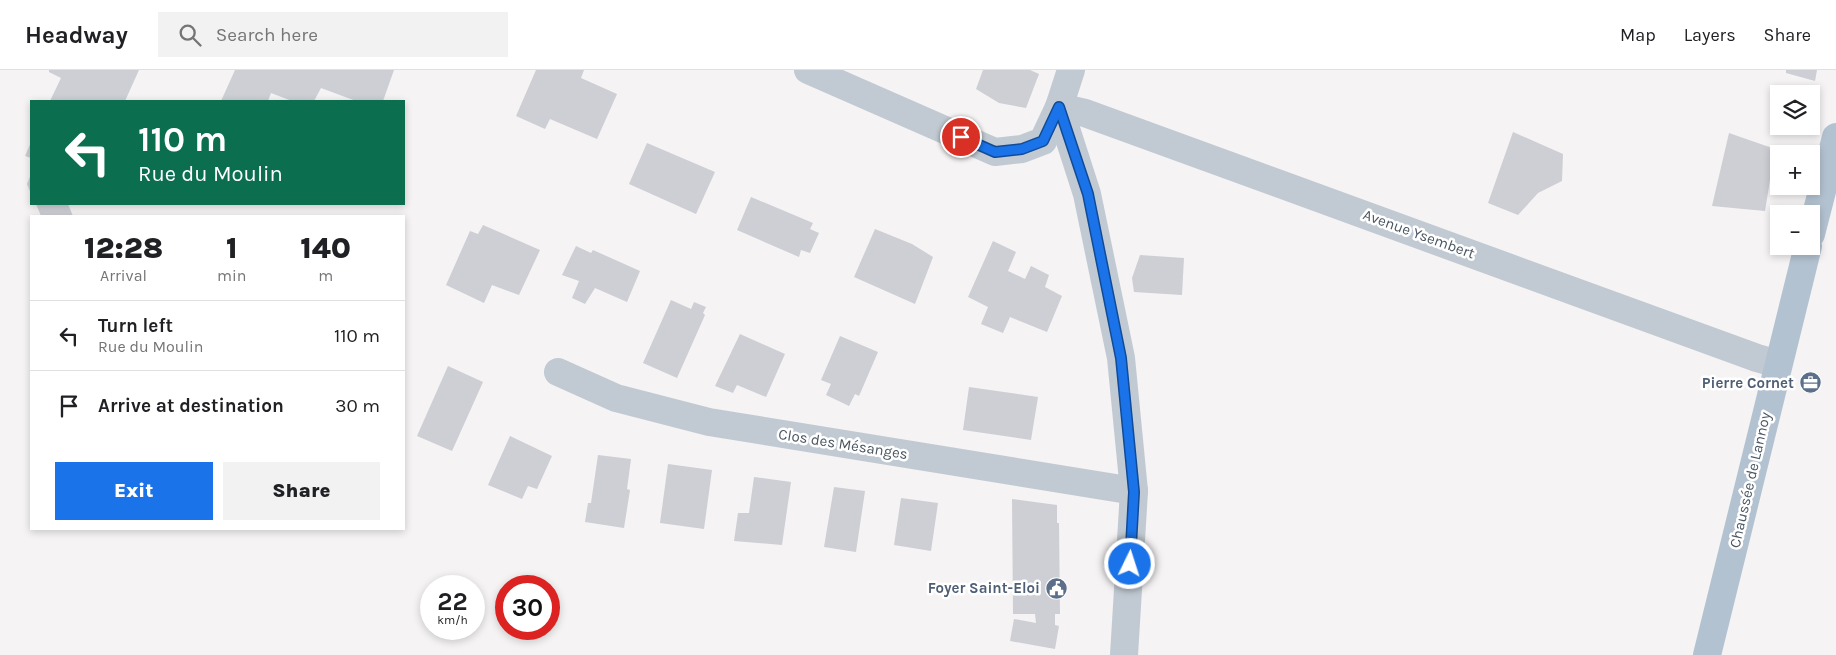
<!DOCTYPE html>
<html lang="en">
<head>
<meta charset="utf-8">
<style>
	body { margin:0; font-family:Karla,sans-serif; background:#f2f2f2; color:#202124; height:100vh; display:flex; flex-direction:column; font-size:19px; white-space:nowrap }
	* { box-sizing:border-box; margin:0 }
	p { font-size:16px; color:#757577 }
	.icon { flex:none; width:28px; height:28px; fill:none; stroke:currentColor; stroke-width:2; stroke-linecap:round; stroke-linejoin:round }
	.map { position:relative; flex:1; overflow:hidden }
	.details { position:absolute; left:30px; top:145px; width:375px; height:315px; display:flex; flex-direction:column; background:#fff; border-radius:0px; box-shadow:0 2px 8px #0003 }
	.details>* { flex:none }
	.top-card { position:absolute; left:30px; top:30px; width:375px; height:105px; border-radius:0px; box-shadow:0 2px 8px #0003; background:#0b6e4f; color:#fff; overflow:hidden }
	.controls { position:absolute; left:1770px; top:15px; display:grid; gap:10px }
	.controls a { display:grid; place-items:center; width:50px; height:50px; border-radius:0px; background:#fff; box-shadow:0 2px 8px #0003; font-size:25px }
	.speed { position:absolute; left:420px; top:505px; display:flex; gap:10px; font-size:25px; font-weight:700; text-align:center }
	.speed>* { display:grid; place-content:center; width:65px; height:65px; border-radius:50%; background:#fff; box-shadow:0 2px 8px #0003; line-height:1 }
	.speed small { font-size:12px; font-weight:400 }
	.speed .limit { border:8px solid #d22; background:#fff; color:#111 }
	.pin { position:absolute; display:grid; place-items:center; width:42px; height:42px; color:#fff; margin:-21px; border:2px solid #fff; border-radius:50%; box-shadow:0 1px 5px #0007 }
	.me { position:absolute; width:55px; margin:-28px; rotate:4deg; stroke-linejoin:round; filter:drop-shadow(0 0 4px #0008) }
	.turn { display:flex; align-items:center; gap:18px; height:105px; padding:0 25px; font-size:22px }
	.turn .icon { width:65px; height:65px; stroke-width:2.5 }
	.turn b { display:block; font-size:35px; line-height:42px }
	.eta { display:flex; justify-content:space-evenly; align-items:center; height:85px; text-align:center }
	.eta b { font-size:30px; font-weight:800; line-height:35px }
	.button { display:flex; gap:10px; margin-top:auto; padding:10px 25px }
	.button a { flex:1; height:58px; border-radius:0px; background:#1a73e8; color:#fff; font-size:20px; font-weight:800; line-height:58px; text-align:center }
	.button a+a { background:#f2f2f2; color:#202124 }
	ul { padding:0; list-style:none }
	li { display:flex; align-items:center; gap:15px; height:70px; padding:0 25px; border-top:1px solid #e0e0e0 }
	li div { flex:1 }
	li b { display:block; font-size:19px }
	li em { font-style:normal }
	header { display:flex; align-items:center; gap:30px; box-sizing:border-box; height:70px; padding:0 25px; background:#fff; border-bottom:1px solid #e0e0e0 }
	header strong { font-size:24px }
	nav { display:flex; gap:28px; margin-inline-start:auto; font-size:18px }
	.search { width:350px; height:45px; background:#f2f2f2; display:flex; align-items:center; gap:12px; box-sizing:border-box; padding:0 18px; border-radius:0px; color:#757577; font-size:19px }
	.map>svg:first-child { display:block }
</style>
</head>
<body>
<header>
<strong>Headway</strong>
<div class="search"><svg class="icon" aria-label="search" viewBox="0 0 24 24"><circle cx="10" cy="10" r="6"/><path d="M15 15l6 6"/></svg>Search here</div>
<nav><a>Map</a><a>Layers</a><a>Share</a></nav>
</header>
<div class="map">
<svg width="1836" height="585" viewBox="0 0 1836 585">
	<rect width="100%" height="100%" fill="#f5f3f3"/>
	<g fill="#cdcfd5">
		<path d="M49 0H139L125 31H50L61 8 49 2Z"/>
		<path d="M235 0H394L383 31H356L321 18 314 31H292L271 23 268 31H221Z"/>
		<path d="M536 0H584L581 8 617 24 597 69 550 49 545 59 516 46Z"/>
		<path d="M983 0H1030L1039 4 1026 38 999 33 976 19Z"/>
		<path d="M1786 0H1817L1815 11 1786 3Z"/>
		<path d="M1513 62 1563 84 1562 111 1538 123 1518 145 1488 133Z"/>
		<path d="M1729 63 1775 79 1765 141 1712 136Z"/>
		<path d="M31 72V88L25 86Z"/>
		<path d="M647 73 715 102 696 144 629 114Z"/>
		<path d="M31 104V124L27 114Z"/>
		<path d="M751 127 813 153 810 159 819 163 810 183 801 180 799 187 737 160Z"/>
		<path d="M36 134H68L73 146H41Z"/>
		<path d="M483 155 540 180 519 225 492 215 484 233 446 215 470 161 478 164Z"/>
		<path d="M875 159 912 174 933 187 915 234 854 207Z"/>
		<path d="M993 171 1016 182 1008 201 1025 209 1031 196 1049 205 1045 217 1062 226 1047 262 1010 247 1003 263 981 254 988 237 968 227Z"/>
		<path d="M576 176 591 183 593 180 640 201 627 232 595 218 585 234 572 228 579 211 562 205Z"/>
		<path d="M1140 185 1184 188 1182 225 1134 222 1132 208Z"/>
		<path d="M671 230 691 239 694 232 706 237 703 243 705 245 677 308 643 293Z"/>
		<path d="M740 264 785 284 766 327 737 315 733 323 715 316Z"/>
		<path d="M840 266 878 282 859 326 855 324 849 336 826 325 831 314 821 310Z"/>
		<path d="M448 296 483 312 452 381 417 366Z"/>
		<path d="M969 317 1038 327 1031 370 963 360Z"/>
		<path d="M510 366 552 386 537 419 528 416 522 429 488 415Z"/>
		<path d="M598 385 631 389 627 419 630 420 624 458 585 452 588 433H591Z"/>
		<path d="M668 394 712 400 704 459 660 453Z"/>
		<path d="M754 407 791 412 782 475 734 471 738 443H749Z"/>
		<path d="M834 417 865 421 856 482 824 477Z"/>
		<path d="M901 428 938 433 931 481 894 475Z"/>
		<path d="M1012 429 1057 435V453H1059L1060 544H1055V555L1059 556 1055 579 1010 571 1014 549 1036 553 1035 544H1013Z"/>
	</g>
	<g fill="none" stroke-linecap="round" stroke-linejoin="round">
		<g stroke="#c1cad2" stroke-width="28">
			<path d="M808 0 995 82 1022 79 1043 71 1059 37 1071 0"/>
			<path d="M1059 37 1085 43 1757 288 1778 294"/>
			<path d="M1059 37 1087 124 1121 288 1134 421 1124 585"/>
			<path d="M558 302 616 328 709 352 1134 421"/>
		</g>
		<g stroke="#b3c2d1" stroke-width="28">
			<path d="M1811 164 1836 67"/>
			<path d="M1707 585 1808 176"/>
		</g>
	</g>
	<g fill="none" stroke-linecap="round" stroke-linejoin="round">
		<defs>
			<path id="route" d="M961 67 995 82 1022 79 1043 71 1059 37 1088 124 1121 288 1134 422 1130 494"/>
		</defs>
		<use href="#route" stroke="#114b97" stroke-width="12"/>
		<use href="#route" stroke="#1a73e8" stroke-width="9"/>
	</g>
	<defs>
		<symbol id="office-disc" viewBox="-11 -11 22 22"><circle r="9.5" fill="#5c6f8a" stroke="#fff"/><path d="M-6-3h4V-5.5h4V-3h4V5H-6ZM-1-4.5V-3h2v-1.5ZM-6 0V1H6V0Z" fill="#fff"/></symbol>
		<symbol id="civic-disc" viewBox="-11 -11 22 22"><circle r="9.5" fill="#5c6f8a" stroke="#fff"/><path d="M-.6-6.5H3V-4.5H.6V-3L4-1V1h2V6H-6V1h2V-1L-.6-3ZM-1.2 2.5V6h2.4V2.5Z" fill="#fff"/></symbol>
	</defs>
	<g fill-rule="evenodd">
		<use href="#office-disc" x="1798" y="300" width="25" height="25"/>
		<use href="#civic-disc" x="1044" y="506" width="25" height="25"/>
	</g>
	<g text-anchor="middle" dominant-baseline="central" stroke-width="5" stroke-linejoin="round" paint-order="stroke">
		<g font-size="15" fill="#4a5661" stroke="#fff">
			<text transform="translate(1419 164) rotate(20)">Avenue Ysembert</text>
			<text transform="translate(843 374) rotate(9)">Clos des Mésanges</text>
			<text transform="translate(1750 410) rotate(-77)">Chaussée de Lannoy</text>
		</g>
		<g font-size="15" font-weight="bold" fill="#4e5e75" stroke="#fff" text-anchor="end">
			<text x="1794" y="313">Pierre Cornet</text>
			<text x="1040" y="518">Foyer Saint-Eloi</text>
		</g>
	</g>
</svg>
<div class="controls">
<a><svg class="icon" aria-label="layers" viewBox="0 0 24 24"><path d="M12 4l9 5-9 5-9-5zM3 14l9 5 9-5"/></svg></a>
<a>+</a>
<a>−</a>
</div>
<div class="speed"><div>22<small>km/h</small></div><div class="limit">30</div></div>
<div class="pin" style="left:961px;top:67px;background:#d93025"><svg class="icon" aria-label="arrive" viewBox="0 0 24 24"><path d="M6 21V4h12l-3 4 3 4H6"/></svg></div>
<svg class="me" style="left:1130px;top:494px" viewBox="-20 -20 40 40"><circle r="17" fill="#1a73e8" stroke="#fff" stroke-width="3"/><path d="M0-11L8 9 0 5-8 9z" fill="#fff"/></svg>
<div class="top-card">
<div class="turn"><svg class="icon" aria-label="left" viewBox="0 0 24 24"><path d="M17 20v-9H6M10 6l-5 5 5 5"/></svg><div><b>110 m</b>Rue du Moulin</div></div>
</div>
<section class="details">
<div class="eta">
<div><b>12:28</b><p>Arrival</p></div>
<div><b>1</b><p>min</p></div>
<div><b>140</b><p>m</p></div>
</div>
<ul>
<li><svg class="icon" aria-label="left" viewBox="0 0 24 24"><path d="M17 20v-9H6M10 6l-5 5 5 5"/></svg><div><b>Turn left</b><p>Rue du Moulin</p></div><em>110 m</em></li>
<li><svg class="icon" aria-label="arrive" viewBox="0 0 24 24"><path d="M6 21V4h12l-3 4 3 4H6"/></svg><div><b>Arrive at destination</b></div><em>30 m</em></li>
</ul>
<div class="button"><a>Exit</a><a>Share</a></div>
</section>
</div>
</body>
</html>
